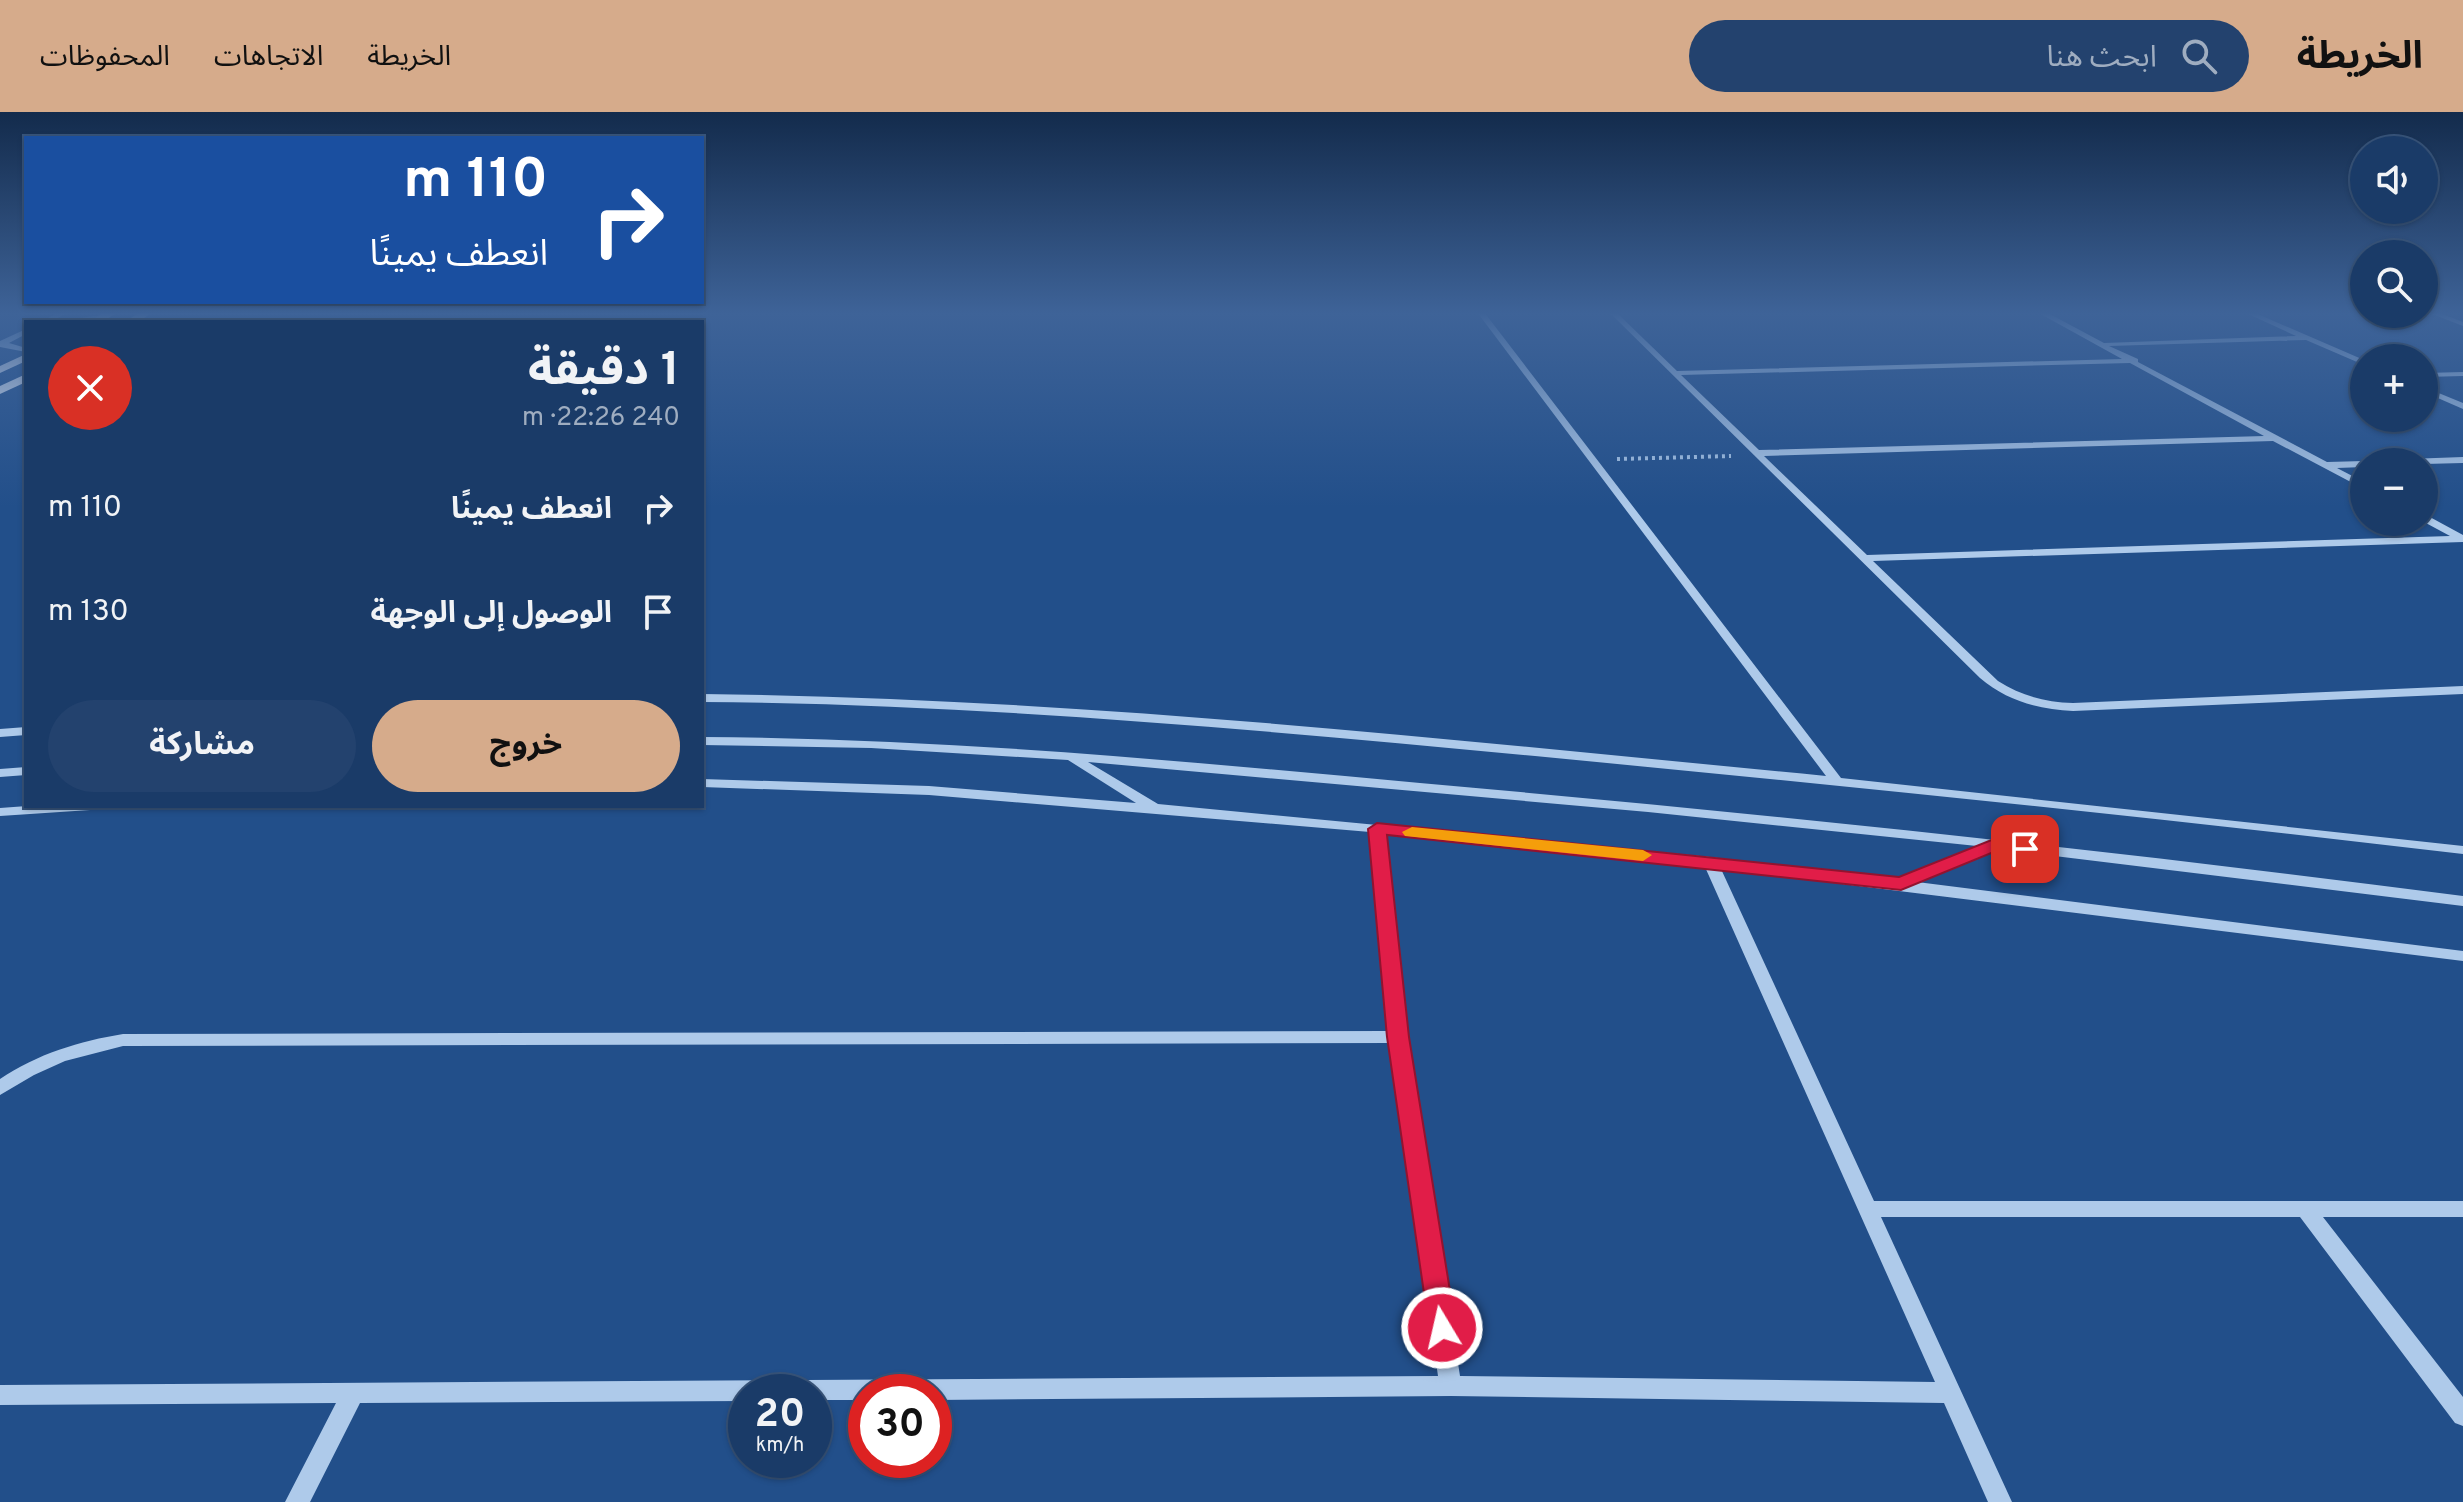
<!DOCTYPE html>
<html lang="ar">
<head>
<meta charset="utf-8">
<style>
	body { margin:0; font-family:Overpass,"Noto Sans Arabic",sans-serif; background:#23426e; color:#f1f3f6; direction:rtl; height:100vh; display:flex; flex-direction:column; font-size:30px; white-space:nowrap }
	* { box-sizing:border-box; margin:0 }
	p { font-size:26px; color:#9fadc0 }
	.icon { flex:none; width:44px; height:44px; fill:none; stroke:currentColor; stroke-width:2; stroke-linecap:round; stroke-linejoin:round }
	.map { position:relative; flex:1; overflow:hidden; direction:ltr }
	.side { position:absolute; left:24px; top:208px; width:680px; height:488px; display:flex; flex-direction:column; background:#1a3b68; border-radius:0px; box-shadow:0 2px 6px #0004,0 0 0 2px #38557c; direction:rtl }
	.side>* { flex:none }
	.banner { position:absolute; left:24px; top:24px; width:680px; height:168px; border-radius:0px; box-shadow:0 2px 6px #0004,0 0 0 2px #38557c; direction:rtl; background:#1a4fa0; color:#fff; overflow:hidden }
	.buttons { position:absolute; left:2350px; top:24px; display:grid; gap:16px }
	.buttons a { display:grid; place-items:center; width:88px; height:88px; border-radius:50%; background:#1a3b68; box-shadow:0 2px 6px #0004,0 0 0 2px #38557c; font-size:40px }
	.speed { position:absolute; left:728px; top:1262px; display:flex; gap:16px; font-size:40px; font-weight:700; text-align:center }
	.speed>* { display:grid; place-content:center; width:104px; height:104px; border-radius:50%; background:#1a3b68; box-shadow:0 2px 6px #0004,0 0 0 2px #38557c; line-height:1 }
	.speed small { font-size:20px; font-weight:400 }
	.speed .limit { border:12px solid #d22; background:#fff; color:#111 }
	.pin { position:absolute; display:grid; place-items:center; width:68px; height:68px; color:#fff; margin:-34px; border-radius:16px; box-shadow:0 4px 12px #0006 }
	.me { position:absolute; width:88px; margin:-44px; rotate:351deg; stroke-linejoin:round; filter:drop-shadow(0 0 6px #0008) }
	.turn { display:flex; align-items:center; gap:28px; height:168px; padding:0 24px; font-size:36px }
	.turn .icon { width:104px; height:104px; stroke-width:2.5 }
	.turn b { display:block; font-size:56px; line-height:68px }
	.round { display:grid; place-items:center; flex:none; width:84px; height:84px; border-radius:42px; background:#23426e }
	.headline { display:flex; align-items:center; justify-content:space-between; height:136px; padding:0 24px }
	h1 { font-size:48px; font-weight:700; line-height:60px }
	.action { display:flex; gap:16px; margin-top:auto; padding:16px 24px }
	.action a { flex:1; height:92px; border-radius:48px; background:#d6ab8b; color:#111; font-size:32px; font-weight:700; line-height:92px; text-align:center }
	.action a+a { background:#23426e; color:#f1f3f6 }
	ul { padding:0; list-style:none }
	li { display:flex; align-items:center; gap:24px; height:104px; padding:0 24px }
	li div { flex:1 }
	li b { display:block; font-size:30px }
	li em { font-style:normal }
	header { display:flex; align-items:center; gap:48px; box-sizing:border-box; height:112px; padding:0 40px; background:#d6ab8b; color:#111 }
	header strong { font-size:38px }
	nav { display:flex; gap:44px; margin-inline-start:auto; font-size:28px }
	.search { width:560px; height:72px; background:#23426e; display:flex; align-items:center; gap:20px; box-sizing:border-box; padding:0 28px; border-radius:44px; color:#9fadc0; font-size:30px }
	.map>svg:first-child { display:block }
</style>
</head>
<body>
<header>
<strong>الخريطة</strong>
<div class="search"><svg class="icon" aria-label="search" viewBox="0 0 24 24"><circle cx="10" cy="10" r="6"/><path d="M15 15l6 6"/></svg>ابحث هنا</div>
<nav><a>الخريطة</a><a>الاتجاهات</a><a>المحفوظات</a></nav>
</header>
<div class="map">
<svg width="2463" height="1390" viewBox="0 0 2463 1390">
	<rect width="100%" height="100%" fill="#224f8a"/>
	<g fill="none" stroke-linecap="round" stroke-linejoin="round">
		<path stroke="#aecaea" stroke-width="4" stroke-dasharray="3 4" stroke-linecap="butt" d="M1617 347 1731 344"/>
		<g fill="#aecaea" fill-rule="evenodd">
			<path d="M59 200H68L51 210H41Z"/>
			<path d="M1477 200H1484L1841 666 2463 734V742C2154 705 1845 674 1535 644 1258 618 981 592 702 590V582C1078 586 1452 628 1826 664Z"/>
			<path d="M1609 200H1616L1677 259 2122 247 2037 200H2046L2104 231 2296 224 2244 200H2253L2364 248V253L2306 228 2109 234 2138 247V250L2327 350 2364 349 2367 350H2364V355L2337 356 2364 370V377L2273 329 1764 344 1867 443 2450 424 2424 410V403L2428 404 2463 423V430L1873 449 1998 569C2022 584 2045 590 2073 591L2463 574V582L2073 599C2038 597 2007 589 1980 566ZM2130 251 2264 324 1759 338 1681 263Z"/>
			<path d="M2427 200H2437L2463 210V214Z"/>
			<path d="M106 202 109 206 64 210 68 208Z"/>
			<path d="M26 217V222L9 231 26 236V240L0 235V229Z"/>
			<path d="M2463 260V264L2424 265V261Z"/>
			<path d="M2424 275 2463 291V297L2424 280Z"/>
			<path d="M2463 345V351L2424 352V350H2403L2408 347Z"/>
			<path d="M26 615V623L0 625V617Z"/>
			<path d="M702 625C942 626 1181 649 1420 671 1769 702 2116 739 2463 784V794L1997 737 1917 770 2463 839V849L1721 757 1874 1089H2463V1105H2323L2463 1285V1314L2455 1311 2300 1105H1881L2012 1390H1988L1944 1291 1451 1284 934 1288V1280H866V1288H814V1280H746V1289L360 1291 310 1390H285L336 1291 0 1293V1273L1438 1264 1390 931 123 934 65 949 34 963 0 983V967C37 942 80 929 123 922L1389 919 1370 720 929 683 702 675V667L929 674 1136 691 1068 648 871 636 702 633ZM1088 650 1648 700 1977 734 1896 768 1710 745 1158 692ZM1385 722 1705 755 1935 1270 1460 1264 1407 925Z"/>
			<path d="M26 655V663L0 665V657Z"/>
			<path d="M27 694H97L90 698 0 704V696Z"/>
		</g>
		<g fill="#f3f7fe" fill-rule="evenodd">
			<path d="M105 200H118L102 210H89Z"/>
			<path d="M140 200H153L138 210H125Z"/>
			<path d="M26 242V249L0 261V254Z"/>
			<path d="M26 262V270L0 282V274Z"/>
		</g>
	</g>
	<linearGradient id="sky" x2="0" y2="1"><stop stop-color="#132b4c"/><stop offset="0.51" stop-color="#3e6398"/><stop offset="1" stop-color="#3e6398" stop-opacity="0"/></linearGradient>
	<rect width="2463" height="395" fill="url(#sky)"/>
	<path fill="#e11d48" stroke="#92132f" stroke-width="2" d="M1377 711 1899 765 1994 727 2025 731 2034 737 2025 742 1996 739 1901 778 1387 723 1409 925 1456 1216 1452 1225 1442 1228 1433 1225 1429 1216 1387 925 1368 717Z"/>
	<path fill="#f59e0b" d="M1412 715 1643 738 1652 743 1643 749 1405 724 1402 720Z"/>
</svg>
<div class="buttons">
<a><svg class="icon" aria-label="sound" viewBox="0 0 24 24"><path d="M4 9h4l5-4v14l-5-4H4zM17 9q2 3 0 6"/></svg></a>
<a><svg class="icon" aria-label="search" viewBox="0 0 24 24"><circle cx="10" cy="10" r="6"/><path d="M15 15l6 6"/></svg></a>
<a>+</a>
<a>−</a>
</div>
<div class="speed"><div>20<small>km/h</small></div><div class="limit">30</div></div>
<div class="pin" style="left:2025px;top:737px;background:#d93025"><svg class="icon" aria-label="arrive" viewBox="0 0 24 24"><path d="M6 21V4h12l-3 4 3 4H6"/></svg></div>
<svg class="me" style="left:1442px;top:1216px" viewBox="-20 -20 40 40"><circle r="17" fill="#e11d48" stroke="#fff" stroke-width="3"/><path d="M0-11L8 9 0 5-8 9z" fill="#fff"/></svg>
<div class="banner">
<div class="turn"><svg class="icon" aria-label="right" viewBox="0 0 24 24"><path d="M7 20v-9h11M14 6l5 5-5 5"/></svg><div><b>110 m</b>انعطف يمينًا</div></div>
</div>
<section class="side">
<div class="headline"><div><h1>1 دقيقة</h1><p>240 m · 22:26</p></div><a class="round" style="background:#d93025;color:#fff"><svg class="icon" aria-label="close" viewBox="0 0 24 24"><path d="M6 6l12 12M18 6L6 18"/></svg></a></div>
<ul>
<li><svg class="icon" aria-label="right" viewBox="0 0 24 24"><path d="M7 20v-9h11M14 6l5 5-5 5"/></svg><div><b>انعطف يمينًا</b></div><em>110 m</em></li>
<li><svg class="icon" aria-label="arrive" viewBox="0 0 24 24"><path d="M6 21V4h12l-3 4 3 4H6"/></svg><div><b>الوصول إلى الوجهة</b></div><em>130 m</em></li>
</ul>
<div class="action"><a>خروج</a><a>مشاركة</a></div>
</section>
</div>
</body>
</html>
